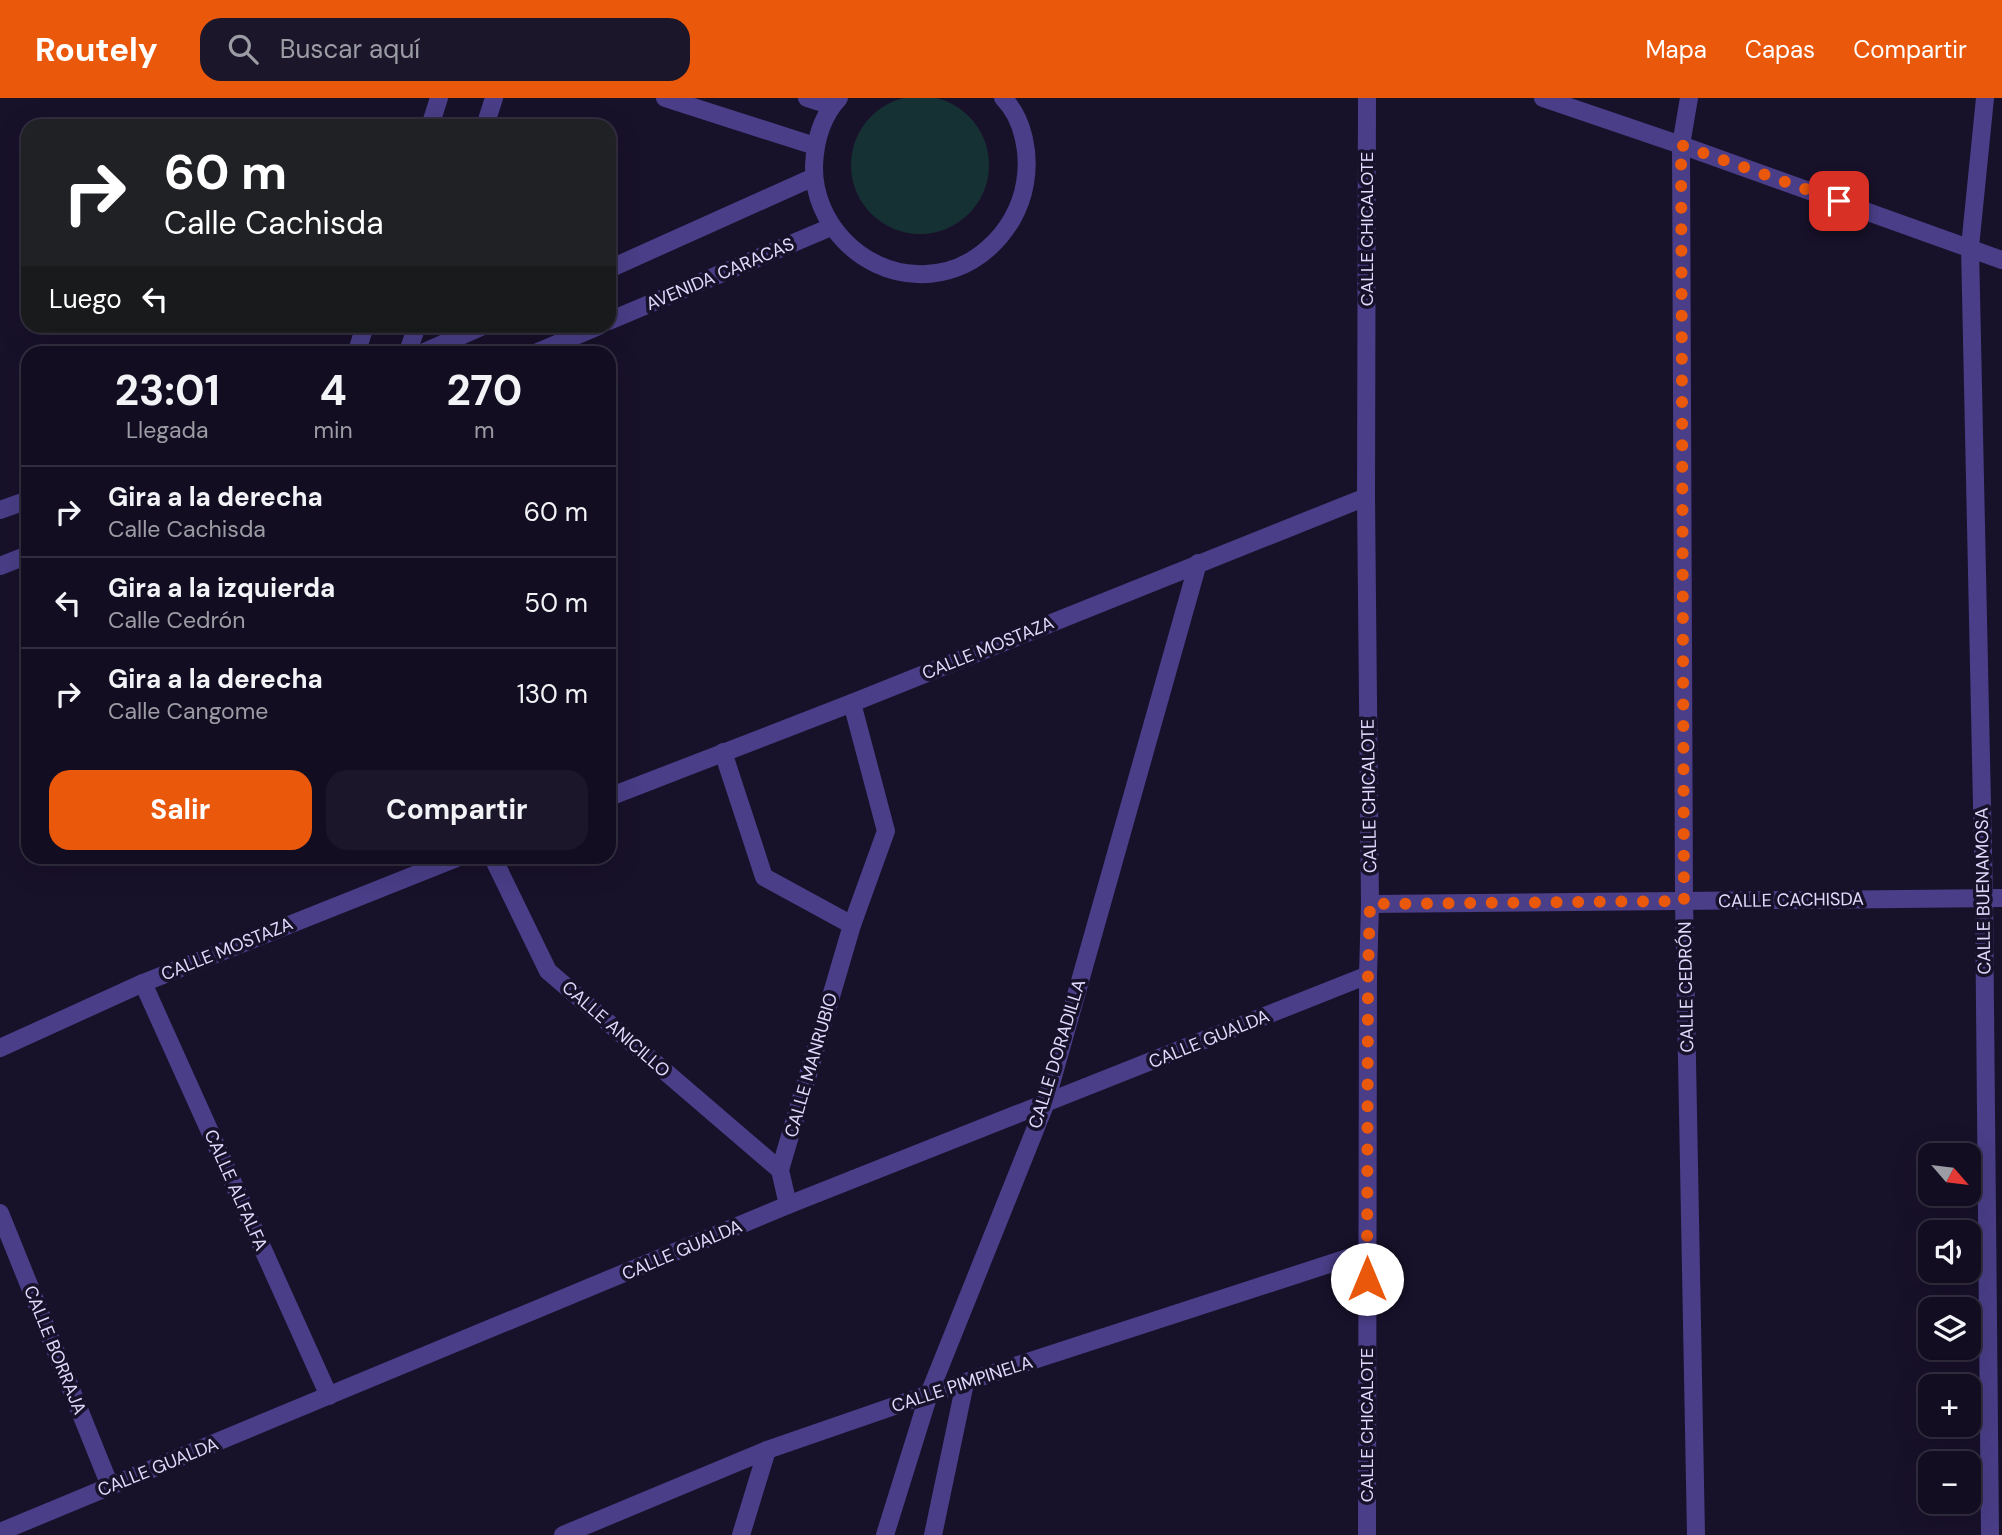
<!DOCTYPE html>
<html lang="es">
<head>
<meta charset="utf-8">
<style>
	body { margin:0; font-family:"DM Sans",sans-serif; background:#1b1629; color:#f1f3f6; height:100vh; display:flex; flex-direction:column; font-size:26px; white-space:nowrap }
	* { box-sizing:border-box; margin:0 }
	p { font-size:23px; color:#9c9ca5 }
	.icon { flex:none; width:38px; height:38px; fill:none; stroke:currentColor; stroke-width:2; stroke-linecap:round; stroke-linejoin:round }
	.map { position:relative; flex:1; overflow:hidden }
	.panel { position:absolute; left:21px; top:248px; width:595px; height:518px; display:flex; flex-direction:column; background:#120d20; border-radius:21px; box-shadow:0 7px 28px #0002,0 0 0 2px #312d3e }
	.panel>* { flex:none }
	.hud { position:absolute; left:21px; top:21px; width:595px; height:214px; border-radius:21px; box-shadow:0 7px 28px #0002,0 0 0 2px #312d3e; background:#202124; color:#fff; overflow:hidden }
	.needle { width:46px; rotate:118deg }
	.fabs { position:absolute; left:1918px; top:1045px; display:grid; gap:14px }
	.fabs a { display:grid; place-items:center; width:63px; height:63px; border-radius:14px; background:#120d20; box-shadow:0 7px 28px #0002,0 0 0 2px #312d3e; font-size:35px }
	.pin { position:absolute; display:grid; place-items:center; width:60px; height:60px; color:#fff; margin:-30px; border-radius:14px; box-shadow:0 4px 10px #0006 }
	.me { position:absolute; width:77px; margin:-38px; rotate:0deg; stroke-linejoin:round; filter:drop-shadow(0 0 5px #0008) }
	.turn { display:flex; align-items:center; gap:24px; height:147px; padding:0 28px; font-size:32px }
	.turn .icon { width:91px; height:91px; stroke-width:2.5 }
	.turn b { display:block; font-size:49px; line-height:60px }
	.then { display:flex; align-items:center; height:66px; padding:0 28px; background:#0003; gap:14px; font-size:26px }
	.eta { display:flex; justify-content:space-evenly; align-items:center; height:119px; text-align:center }
	.eta b { font-size:42px; font-weight:700; line-height:49px }
	.button { display:flex; gap:14px; margin-top:auto; padding:14px 28px }
	.button a { flex:1; height:80px; border-radius:21px; background:#ea580c; color:#fff; font-size:28px; font-weight:700; line-height:80px; text-align:center }
	.button a+a { background:#1b1629; color:#f1f3f6 }
	ul { padding:0; list-style:none }
	li { display:flex; align-items:center; gap:21px; height:91px; padding:0 28px; border-top:2px solid #312d3e }
	li div { flex:1 }
	li b { display:block; font-size:26px }
	li em { font-style:normal }
	header { display:flex; align-items:center; gap:42px; box-sizing:border-box; height:98px; padding:0 35px; background:#ea580c; color:#fff }
	header strong { font-size:33px }
	nav { display:flex; gap:38px; margin-inline-start:auto; font-size:24px }
	.search { width:490px; height:63px; background:#1b1629; display:flex; align-items:center; gap:18px; box-sizing:border-box; padding:0 24px; border-radius:21px; color:#9c9ca5; font-size:26px }
	.map>svg:first-child { display:block }
</style>
</head>
<body>
<header>
<strong>Routely</strong>
<div class="search"><svg class="icon" aria-label="search" viewBox="0 0 24 24"><circle cx="10" cy="10" r="6"/><path d="M15 15l6 6"/></svg>Buscar aquí</div>
<nav><a>Mapa</a><a>Capas</a><a>Compartir</a></nav>
</header>
<div class="map">
<svg width="2002" height="1437" viewBox="0 0 2002 1437">
	<rect width="100%" height="100%" fill="#18112a"/>
	<circle fill="#153133" cx="920" cy="67" r="69"/>
	<g fill="none" stroke-linecap="round" stroke-linejoin="round">
		<g stroke="#493e87" stroke-width="18">
			<path d="M665 0 815 48"/>
			<path d="M807 0 832 8"/>
			<path d="M839 0C821 19 815 43 814 68 813 125 861 174 917 176 971 179 1017 135 1025 85 1030 57 1024 21 1003 0"/>
			<path d="M1543 0 1681 47 2002 162"/>
			<path d="M1689 0 1681 47 1684 803 1696 1437"/>
			<path d="M1985 0 1970 149 1984 800 1990 1437"/>
			<path d="M430 28 439 0"/>
			<path d="M485 28 494 0"/>
			<path d="M609 171 814 79"/>
			<path d="M609 223 831 129"/>
			<path d="M356 256 365 228"/>
			<path d="M407 256 417 228"/>
			<path d="M420 256 483 228"/>
			<path d="M533 256 599 228"/>
			<path d="M0 412 28 402"/>
			<path d="M0 468 28 457"/>
			<path d="M723 654 764 779 852 827"/>
			<path d="M609 699 852 605 1366 399"/>
			<path d="M493 760 548 873 780 1072"/>
			<path d="M1370 806 2002 800"/>
			<path d="M143 885 329 1298"/>
			<path d="M0 950 143 885 457 760"/>
			<path d="M788 1107 780 1072 852 827 886 733 852 605"/>
			<path d="M0 1115 110 1388"/>
			<path d="M0 1434 788 1107 1368 877"/>
			<path d="M563 1437 767 1352 929 1296 1366 1154"/>
			<path d="M741 1437 767 1352"/>
			<path d="M885 1437 929 1296 1045 1007 1198 465"/>
			<path d="M933 1437 965 1285"/>
			<path d="M1367 1437 1368 877 1370 806 1366 399 1367 0"/>
		</g>
	</g>
	<g fill="none" stroke-linecap="round" stroke-linejoin="round">
		<path stroke="#ea580c" stroke-width="12" stroke-dasharray="0 21.6" d="M1367 1181 1368 877 1370 806 1684 803 1681 47 1839 103"/>
	</g>
	<g text-anchor="middle" dominant-baseline="central" stroke-width="7" stroke-linejoin="round" paint-order="stroke">
		<g font-size="18" fill="#e3dbfe" stroke="#18112a">
			<text transform="translate(1367 131) rotate(-90)">CALLE CHICALOTE</text>
			<text transform="translate(720 176) rotate(-23)">AVENIDA CARACAS</text>
			<text transform="translate(988 550) rotate(-22)">CALLE MOSTAZA</text>
			<text transform="translate(1369 698) rotate(-91)">CALLE CHICALOTE</text>
			<text transform="translate(1983 793) rotate(-91)">CALLE BUENAMOSA</text>
			<text transform="translate(1791 802) rotate(-1)">CALLE CACHISDA</text>
			<text transform="translate(227 851) rotate(-22)">CALLE MOSTAZA</text>
			<text transform="translate(1686 889) rotate(-91)">CALLE CEDRÓN</text>
			<text transform="translate(616 931) rotate(41)">CALLE ANICILLO</text>
			<text transform="translate(1209 941) rotate(-22)">CALLE GUALDA</text>
			<text transform="translate(1057 956) rotate(-73)">CALLE DORADILLA</text>
			<text transform="translate(811 967) rotate(-74)">CALLE MANRUBIO</text>
			<text transform="translate(236 1092) rotate(66)">CALLE ALFALFA</text>
			<text transform="translate(682 1152) rotate(-23)">CALLE GUALDA</text>
			<text transform="translate(55 1252) rotate(68)">CALLE BORRAJA</text>
			<text transform="translate(962 1286) rotate(-18)">CALLE PIMPINELA</text>
			<text transform="translate(1367 1327) rotate(-90)">CALLE CHICALOTE</text>
			<text transform="translate(158 1369) rotate(-22)">CALLE GUALDA</text>
		</g>
	</g>
</svg>
<div class="fabs">
<a><svg class="needle" viewBox="-14 -14 28 28"><path d="M0-13l5 13h-10z" fill="#e53935"/><path d="M0 13l5-13h-10z" fill="#9c9ca5"/></svg></a>
<a><svg class="icon" aria-label="sound" viewBox="0 0 24 24"><path d="M4 9h4l5-4v14l-5-4H4zM17 9q2 3 0 6"/></svg></a>
<a><svg class="icon" aria-label="layers" viewBox="0 0 24 24"><path d="M12 4l9 5-9 5-9-5zM3 14l9 5 9-5"/></svg></a>
<a>+</a>
<a>−</a>
</div>
<div class="pin" style="left:1839px;top:103px;background:#d93025"><svg class="icon" aria-label="arrive" viewBox="0 0 24 24"><path d="M6 21V4h12l-3 4 3 4H6"/></svg></div>
<svg class="me" style="left:1367px;top:1181px" viewBox="-20 -20 40 40"><circle r="19" fill="#fff"/><path d="M0-13L10 11 0 6-10 11z" fill="#ea580c"/></svg>
<div class="hud">
<div class="turn"><svg class="icon" aria-label="right" viewBox="0 0 24 24"><path d="M7 20v-9h11M14 6l5 5-5 5"/></svg><div><b>60 m</b>Calle Cachisda</div></div>
<div class="then">Luego<svg class="icon" aria-label="left" viewBox="0 0 24 24"><path d="M17 20v-9H6M10 6l-5 5 5 5"/></svg></div>
</div>
<section class="panel">
<div class="eta">
<div><b>23:01</b><p>Llegada</p></div>
<div><b>4</b><p>min</p></div>
<div><b>270</b><p>m</p></div>
</div>
<ul>
<li><svg class="icon" aria-label="right" viewBox="0 0 24 24"><path d="M7 20v-9h11M14 6l5 5-5 5"/></svg><div><b>Gira a la derecha</b><p>Calle Cachisda</p></div><em>60 m</em></li>
<li><svg class="icon" aria-label="left" viewBox="0 0 24 24"><path d="M17 20v-9H6M10 6l-5 5 5 5"/></svg><div><b>Gira a la izquierda</b><p>Calle Cedrón</p></div><em>50 m</em></li>
<li><svg class="icon" aria-label="right" viewBox="0 0 24 24"><path d="M7 20v-9h11M14 6l5 5-5 5"/></svg><div><b>Gira a la derecha</b><p>Calle Cangome</p></div><em>130 m</em></li>
</ul>
<div class="button"><a>Salir</a><a>Compartir</a></div>
</section>
</div>
</body>
</html>
